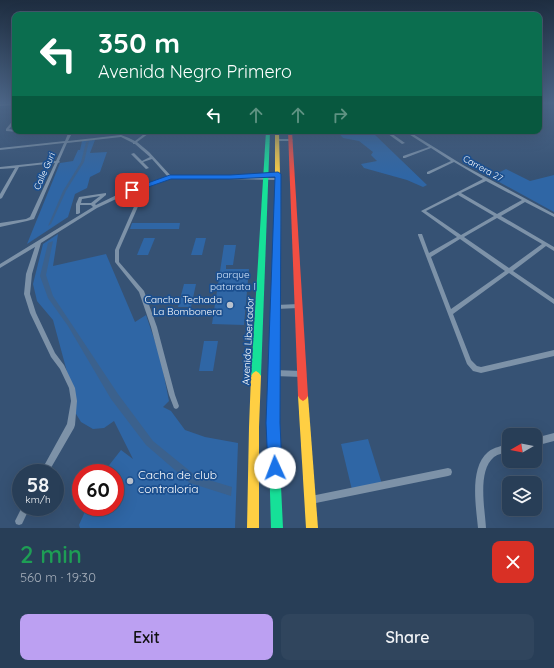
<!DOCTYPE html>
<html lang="en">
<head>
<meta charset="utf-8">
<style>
	body { margin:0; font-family:Quicksand,sans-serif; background:#30455d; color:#f1f3f6; height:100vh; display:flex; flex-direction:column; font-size:15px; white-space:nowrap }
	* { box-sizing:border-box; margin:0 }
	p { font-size:13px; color:#a5aeba }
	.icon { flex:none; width:22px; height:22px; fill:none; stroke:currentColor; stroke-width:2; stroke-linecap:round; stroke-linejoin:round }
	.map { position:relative; height:528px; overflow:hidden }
	.drawer { display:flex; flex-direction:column; background:#283e57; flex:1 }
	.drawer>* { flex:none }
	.top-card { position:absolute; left:12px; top:12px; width:530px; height:122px; border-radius:8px; box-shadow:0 4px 16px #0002,0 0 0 1px #44576d; background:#0b6e4f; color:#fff; overflow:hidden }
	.needle { width:26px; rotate:261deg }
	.tools { position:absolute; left:502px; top:428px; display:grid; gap:8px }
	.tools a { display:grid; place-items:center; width:40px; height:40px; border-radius:8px; background:#283e57; box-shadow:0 4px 16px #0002,0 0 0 1px #44576d; font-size:20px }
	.speed { position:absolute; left:12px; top:464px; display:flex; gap:8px; font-size:20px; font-weight:700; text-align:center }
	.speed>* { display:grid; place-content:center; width:52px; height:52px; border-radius:50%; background:#283e57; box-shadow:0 4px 16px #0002,0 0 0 1px #44576d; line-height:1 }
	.speed small { font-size:10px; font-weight:400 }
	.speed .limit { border:6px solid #d22; background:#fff; color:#111 }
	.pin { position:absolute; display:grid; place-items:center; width:34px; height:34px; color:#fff; margin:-17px; border-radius:8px; box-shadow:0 2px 6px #0006 }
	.me { position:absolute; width:44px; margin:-22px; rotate:358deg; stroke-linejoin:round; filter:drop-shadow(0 0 3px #0008) }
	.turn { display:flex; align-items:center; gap:14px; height:84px; padding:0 20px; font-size:18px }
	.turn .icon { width:52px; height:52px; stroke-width:2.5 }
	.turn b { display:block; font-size:28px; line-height:34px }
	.lanes { display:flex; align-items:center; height:38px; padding:0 20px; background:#0003; justify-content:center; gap:20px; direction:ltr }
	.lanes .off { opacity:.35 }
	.round { display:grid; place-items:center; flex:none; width:42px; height:42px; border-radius:8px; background:#30455d }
	.head { display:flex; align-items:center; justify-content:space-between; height:68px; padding:0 20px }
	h1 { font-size:24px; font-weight:600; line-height:30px; color:#1e9e55 }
	.action { display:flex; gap:8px; margin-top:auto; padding:8px 20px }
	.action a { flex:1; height:46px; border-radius:8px; background:#bca0f2; color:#111; font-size:16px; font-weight:600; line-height:46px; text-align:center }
	.action a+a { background:#30455d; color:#f1f3f6 }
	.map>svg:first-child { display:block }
</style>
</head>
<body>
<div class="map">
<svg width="554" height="528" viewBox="0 0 554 528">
	<rect width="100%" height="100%" fill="#365274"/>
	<g fill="#2f66a5">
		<path d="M338 132 373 133 427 185 423 187 407 180 364 168 361 164 377 161 371 155 373 152 359 141 343 138Z"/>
		<path d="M95 140 90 153 107 152 100 172 90 177 87 188 75 194 68 217 27 244 60 163 73 161 78 150H80L82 141Z"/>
		<path d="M506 169 530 181 554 175V212L490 177Z"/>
		<path d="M132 223H180L179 229H130Z"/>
		<path d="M58 234 53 266 106 254 135 322 146 315 160 356 169 401 163 407 171 411 185 430 205 437 238 443 235 528H80L79 525 87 507H115V473H103L121 450 133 459 114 421 104 428 93 429 81 422 73 409V394L53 320 37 301 33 284 43 244Z"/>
		<path d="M144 238H155L148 255H137Z"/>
		<path d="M196 238H206L202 255H191Z"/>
		<path d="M224 245H236L233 265H226V269H249L244 325 212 324Z"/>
		<path d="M184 284H196L191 307H178Z"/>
		<path d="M204 341H218L213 371H199Z"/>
		<path d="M368 439 382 484 352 490 341 444Z"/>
	</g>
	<g fill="#3b618d">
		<path d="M89 141 84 162 66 191 51 224 48 226 63 191 81 162 86 142Z"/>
		<path d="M53 241 46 275 53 296 118 394 153 441 196 476 232 487 231 496 190 483 146 445 111 399 68 326 48 298 40 276 48 243Z"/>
	</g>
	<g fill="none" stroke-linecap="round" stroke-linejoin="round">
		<g fill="#7d92a8" fill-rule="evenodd">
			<path d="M15 103V105L0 106V104Z"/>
			<path d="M14 119H15V122L9 129 15 130V131H20L19 132 6 131V129Z"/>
			<path d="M69 131H73L68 141 121 135 129 138 135 141 148 131H152L137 142 149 152 171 176 236 177 234 176 235 175 278 173H279V175L237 177 278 178 280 179 278 180 170 178 134 190 139 197 140 202 119 250V262L144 291 157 327 175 395 179 406 178 408 176 409 174 408 169 395 151 327 139 292 115 262V250L136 202 135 197 131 192 97 208 41 243 32 274 30 294 36 313 55 353 64 365 75 388 77 401 75 425 74 428 48 473H40L67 424 71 401 69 388 60 369 51 357 30 313 24 294 26 274 35 247 0 268V264L93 207 91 205H80V213L78 214H76V204L79 197 106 193V195L95 204 96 205 125 191 168 177 152 159 143 162 149 168 146 169 131 154 134 153 142 161 150 157 135 144H133V143L121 137 67 143 59 161 60 162 58 163 34 219 27 221 0 227V223L26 219 30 217 55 163 19 167 2 198 0 199V194L15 168 0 169V167L56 161 64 143 0 150V148L65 141ZM100 196 91 203H81L82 199Z"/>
			<path d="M384 131H388L405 143 402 144Z"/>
			<path d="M404 131H408L463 165 554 214V217L525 202 501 216 554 247V251L546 246 513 271 554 299V304L509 273 453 314 471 360 477 366 481 367 554 350V356L481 373 473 371 467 364 418 235V234H422L429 253 457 237 421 211 483 179 454 162 429 174H427V172L451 161 431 148 405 158H403V156L429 147ZM486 181 522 200 497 214 461 193ZM458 195 494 216 461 235 426 211ZM497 218 542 244 509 268 464 237ZM460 239 505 271 451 309 431 257Z"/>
			<path d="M276 139H291L293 140 291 141H276Z"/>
			<path d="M299 304H301L302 306 301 308H299L276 309H274L273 307 274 305H276Z"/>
			<path d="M274 370 302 371 304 372 305 374 304 376 302 377 274 376 272 375 271 373 272 371Z"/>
			<path d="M554 433V441L535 446V438Z"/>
			<path d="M509 444V452C504 453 498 454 494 457 477 471 485 509 486 528H478C476 506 469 468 488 452 494 447 502 446 509 444Z"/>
			<path d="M448 468 451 469 452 472 451 475 448 476 311 504 308 503 307 500 308 497 311 496Z"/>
			<path d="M22 507H30L22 524 19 525 16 524 15 521Z"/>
		</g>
		<g fill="#16e098" fill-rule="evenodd">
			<path d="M266 131H270L261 376 259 379 256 381 253 379 251 376Z"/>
			<path d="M274 361 277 362 278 365V423L283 528H271L268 423 270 365 271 362Z"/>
		</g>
		<g fill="#ffcf43" fill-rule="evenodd">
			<path d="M275 131H279L281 219 278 365 277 368 274 369 271 368 270 365 275 219Z"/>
			<path d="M256 371 259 373 261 376 259 427V528H247L249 427 251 376 253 373Z"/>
			<path d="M303 391 306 393 308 396 318 528H306L298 396 300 393Z"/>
		</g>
		<path fill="#f24e42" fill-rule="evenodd" d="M288 131H292L308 396 306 399 303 401 300 399 298 396Z"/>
	</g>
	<linearGradient id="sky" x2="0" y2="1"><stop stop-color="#1e2d40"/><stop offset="0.58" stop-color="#4c6688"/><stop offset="1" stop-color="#4c6688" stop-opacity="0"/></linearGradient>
	<rect width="554" height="177" fill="url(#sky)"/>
	<path fill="#1a73e8" stroke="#114b97" d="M278 172 281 174 280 423 282 468 280 473 275 475 270 473 268 468 266 423 275 177 230 179H171L134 192H129L128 190 170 175H230Z"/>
	<g fill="#b9c2ce" stroke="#1b4f8f" stroke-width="1.5">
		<circle cx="230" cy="305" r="4"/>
		<circle cx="130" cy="481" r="4"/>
	</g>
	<g text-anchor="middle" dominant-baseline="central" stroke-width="3.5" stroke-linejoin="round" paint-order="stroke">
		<g font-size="9" fill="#fff" stroke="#1b4f8f">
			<text transform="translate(483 168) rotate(29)">Carrera 27</text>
			<text transform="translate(44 171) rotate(-66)">Calle Guri</text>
		</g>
		<g font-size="10" fill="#cfe3fa" stroke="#1b4f8f">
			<text x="233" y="274">parque<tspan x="233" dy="12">patarata I</tspan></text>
		</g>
		<g font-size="10" fill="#fff" stroke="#1b4f8f" text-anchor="end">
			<text x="222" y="299">Cancha Techada<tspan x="222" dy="12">La Bombonera</tspan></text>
		</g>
		<g font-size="10" fill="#fff" stroke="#1b4f8f">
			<text transform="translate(248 341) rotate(-87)">Avenida Libertador</text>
		</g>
		<g font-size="12" fill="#fff" stroke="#1b4f8f" text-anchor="start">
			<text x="138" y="474">Cacha de club<tspan x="138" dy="14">contraloria</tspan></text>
		</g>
	</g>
</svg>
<div class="tools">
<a><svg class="needle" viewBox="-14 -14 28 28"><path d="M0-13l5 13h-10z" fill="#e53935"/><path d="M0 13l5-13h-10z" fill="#a5aeba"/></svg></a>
<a><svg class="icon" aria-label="layers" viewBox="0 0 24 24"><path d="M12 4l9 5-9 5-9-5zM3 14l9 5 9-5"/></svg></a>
</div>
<div class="speed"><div>58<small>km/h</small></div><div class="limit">60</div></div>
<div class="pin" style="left:132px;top:190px;background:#d93025"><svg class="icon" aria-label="arrive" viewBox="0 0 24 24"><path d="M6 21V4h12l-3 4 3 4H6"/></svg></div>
<svg class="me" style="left:275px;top:468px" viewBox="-20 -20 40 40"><circle r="19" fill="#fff"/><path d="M0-13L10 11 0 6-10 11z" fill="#1a73e8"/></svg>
<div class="top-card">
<div class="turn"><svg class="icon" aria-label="left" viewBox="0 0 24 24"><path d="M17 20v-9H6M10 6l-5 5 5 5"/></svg><div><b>350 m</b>Avenida Negro Primero</div></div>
<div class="lanes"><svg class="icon" aria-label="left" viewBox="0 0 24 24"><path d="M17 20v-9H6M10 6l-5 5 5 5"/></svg><svg class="icon off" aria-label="ahead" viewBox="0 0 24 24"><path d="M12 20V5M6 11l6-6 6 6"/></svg><svg class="icon off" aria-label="ahead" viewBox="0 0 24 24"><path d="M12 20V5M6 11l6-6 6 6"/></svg><svg class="icon off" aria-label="right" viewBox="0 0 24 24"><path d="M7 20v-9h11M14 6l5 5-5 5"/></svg></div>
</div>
</div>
<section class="drawer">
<div class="head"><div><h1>2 min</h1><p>560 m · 19:30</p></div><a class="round" style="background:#d93025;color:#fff"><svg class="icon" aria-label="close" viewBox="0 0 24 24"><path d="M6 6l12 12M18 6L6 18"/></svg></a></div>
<div class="action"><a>Exit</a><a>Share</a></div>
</section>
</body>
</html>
